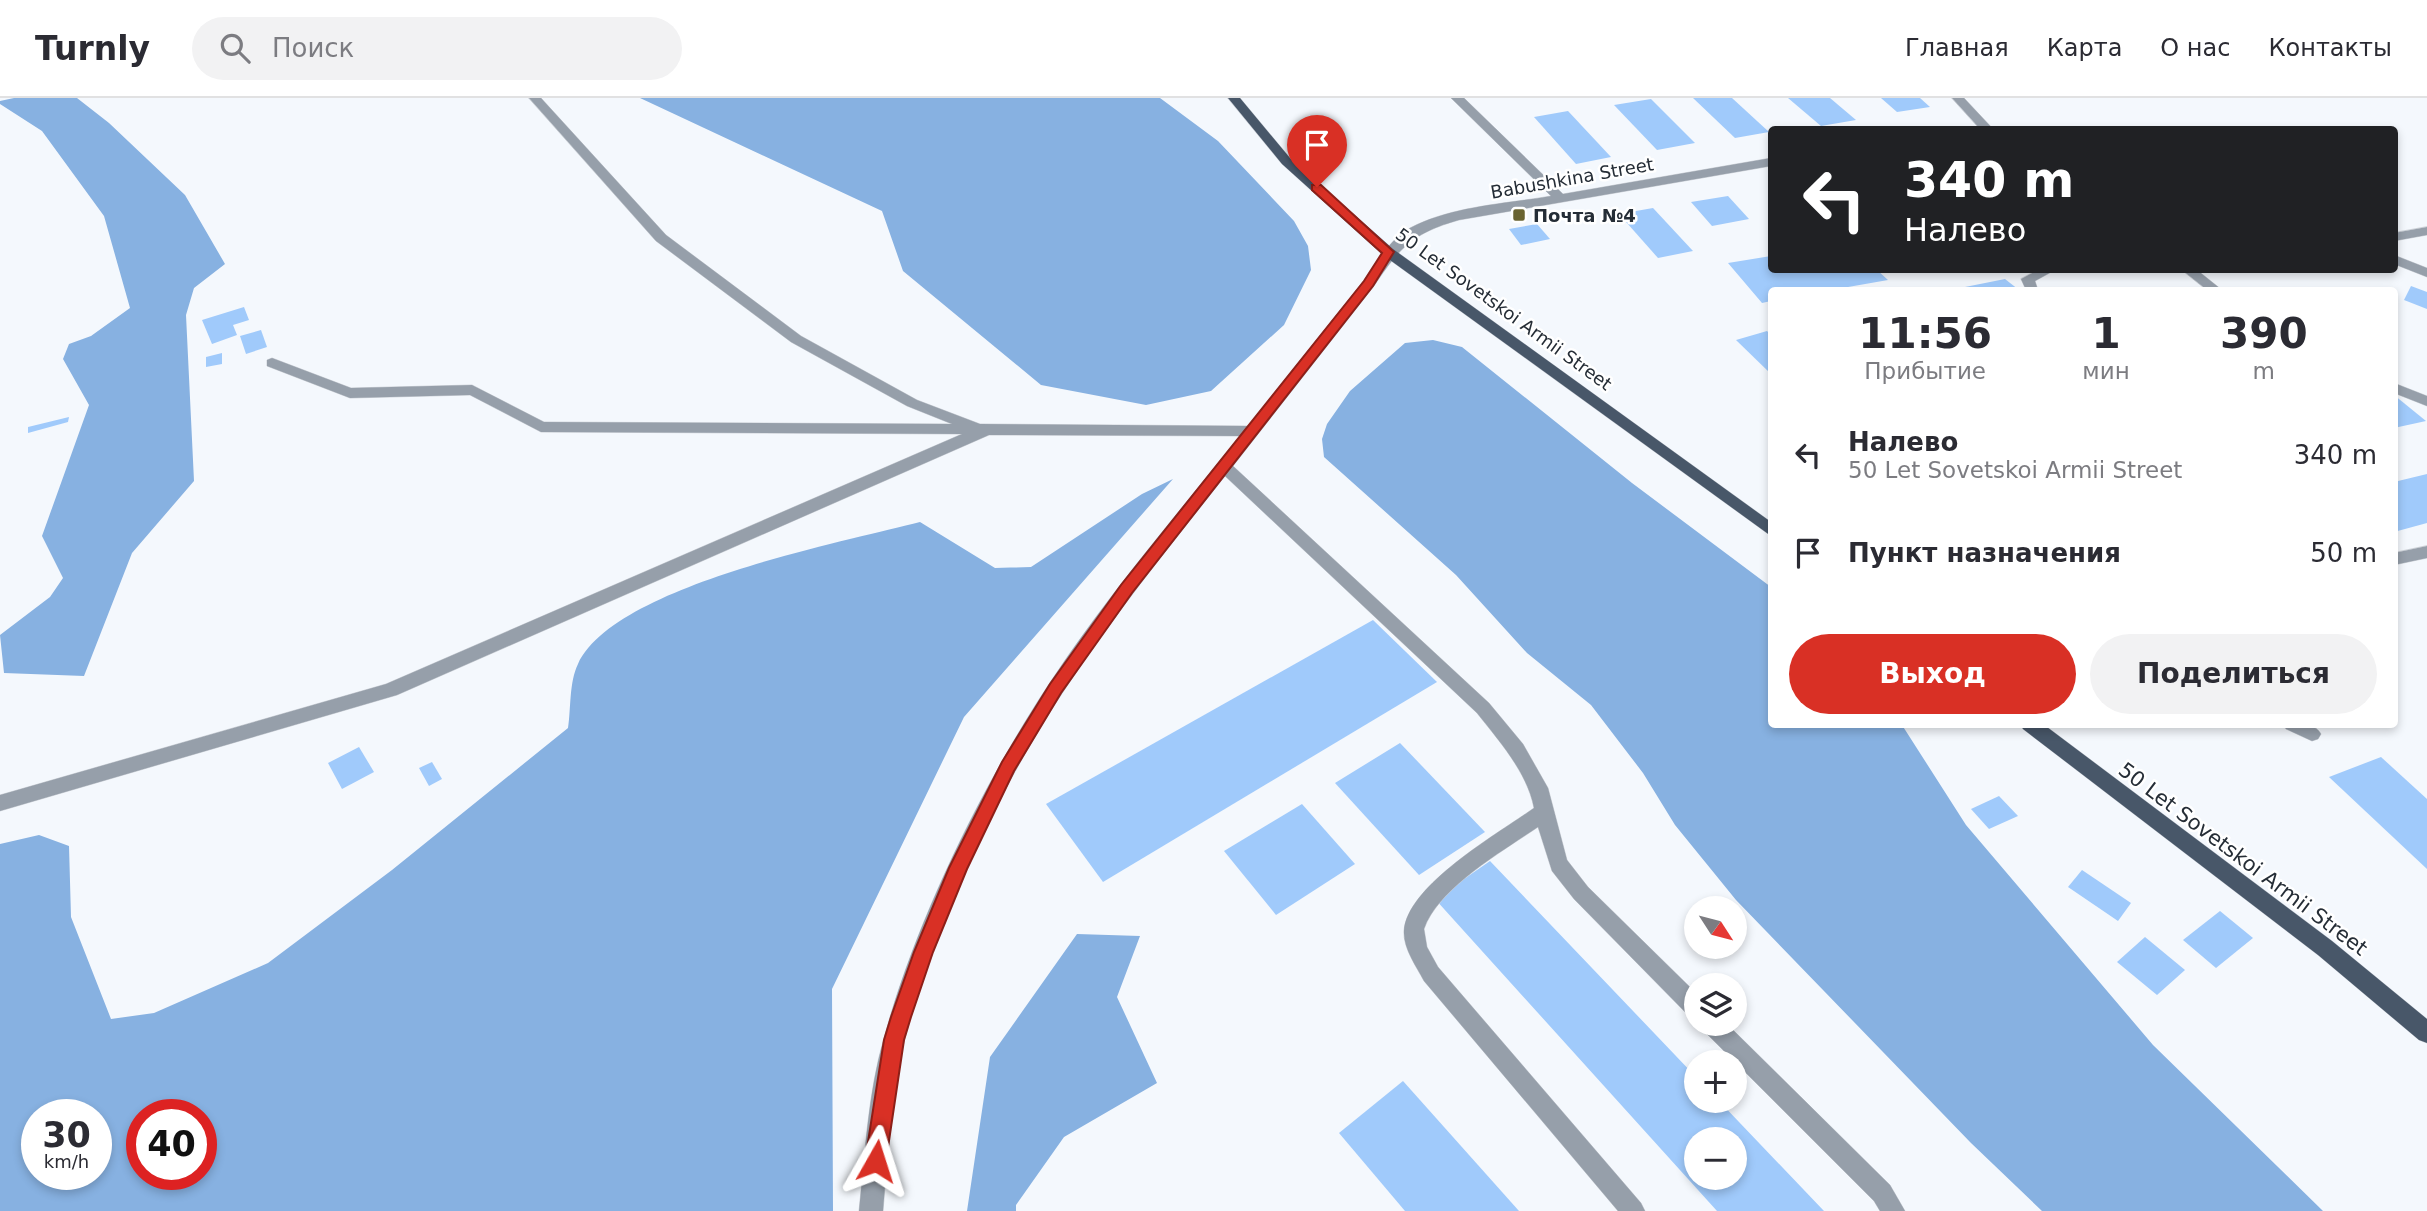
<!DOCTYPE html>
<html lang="ru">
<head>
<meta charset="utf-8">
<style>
	body { margin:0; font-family:"DejaVu Sans",sans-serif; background:#f2f2f3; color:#2b2b33; height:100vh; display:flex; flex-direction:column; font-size:26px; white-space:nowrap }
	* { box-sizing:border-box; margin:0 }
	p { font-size:23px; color:#7c7c81 }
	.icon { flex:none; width:38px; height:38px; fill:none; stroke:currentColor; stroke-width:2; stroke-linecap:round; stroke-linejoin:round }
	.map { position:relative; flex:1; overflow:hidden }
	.sheet { position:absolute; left:1768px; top:189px; width:630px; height:441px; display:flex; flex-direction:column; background:#fff; border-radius:7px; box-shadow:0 4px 10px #0003 }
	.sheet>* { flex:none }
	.guide { position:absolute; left:1768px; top:28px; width:630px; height:147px; border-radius:7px; box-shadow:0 4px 10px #0003; background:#202124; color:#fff; overflow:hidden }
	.needle { width:46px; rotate:126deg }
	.tools { position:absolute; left:1684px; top:798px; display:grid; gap:14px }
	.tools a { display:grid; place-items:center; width:63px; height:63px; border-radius:50%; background:#fff; box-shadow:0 4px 10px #0003; font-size:35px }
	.speed { position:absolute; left:21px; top:1001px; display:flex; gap:14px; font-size:35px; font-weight:700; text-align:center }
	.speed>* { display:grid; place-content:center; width:91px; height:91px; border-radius:50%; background:#fff; box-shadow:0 4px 10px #0003; line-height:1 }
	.speed small { font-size:18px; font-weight:400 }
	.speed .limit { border:10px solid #d22; background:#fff; color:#111 }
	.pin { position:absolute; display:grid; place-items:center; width:60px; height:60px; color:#fff; margin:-72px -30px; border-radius:50% 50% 50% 0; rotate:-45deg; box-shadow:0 0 7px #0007 }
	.pin .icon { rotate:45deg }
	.me { position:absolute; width:77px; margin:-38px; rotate:6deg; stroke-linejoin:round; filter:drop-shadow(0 0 5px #0008) }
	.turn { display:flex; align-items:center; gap:24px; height:147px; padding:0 21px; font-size:32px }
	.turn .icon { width:91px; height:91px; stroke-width:2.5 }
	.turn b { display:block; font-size:49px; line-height:60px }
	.eta { display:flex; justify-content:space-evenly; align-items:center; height:119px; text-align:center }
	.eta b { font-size:42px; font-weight:700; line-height:49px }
	.primary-button { display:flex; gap:14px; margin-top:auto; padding:14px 21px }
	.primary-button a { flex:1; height:80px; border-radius:42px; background:#d93025; color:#fff; font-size:28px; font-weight:700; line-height:80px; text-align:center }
	.primary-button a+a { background:#f2f2f3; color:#2b2b33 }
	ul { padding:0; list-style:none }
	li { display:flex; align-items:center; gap:21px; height:98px; padding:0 21px }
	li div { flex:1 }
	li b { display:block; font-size:26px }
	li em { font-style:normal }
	header { display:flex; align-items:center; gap:42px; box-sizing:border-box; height:98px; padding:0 35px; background:#fff; border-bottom:2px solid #e1e1e2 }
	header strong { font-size:33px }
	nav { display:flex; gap:38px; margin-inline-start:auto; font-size:24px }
	.search { width:490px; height:63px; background:#f2f2f3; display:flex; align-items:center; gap:18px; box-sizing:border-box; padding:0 24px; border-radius:38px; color:#7c7c81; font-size:26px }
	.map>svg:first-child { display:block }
</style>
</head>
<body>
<header>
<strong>Turnly</strong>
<div class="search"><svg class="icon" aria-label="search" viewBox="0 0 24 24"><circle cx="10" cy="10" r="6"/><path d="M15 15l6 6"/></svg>Поиск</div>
<nav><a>Главная</a><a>Карта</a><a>О нас</a><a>Контакты</a></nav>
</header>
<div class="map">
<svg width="2427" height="1113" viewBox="0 0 2427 1113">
	<rect width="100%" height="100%" fill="#f4f8fd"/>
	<g fill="#87b1e1" fill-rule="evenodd">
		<path d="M14 0H77L109 25 185 97 225 166 194 190 186 217 194 383 132 455 84 578 4 575 0 537 50 499 63 480 42 438 89 307 63 261 69 246 91 238 130 210 104 118 42 33 0 6V3Z"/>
		<path d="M640 0H1160L1218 43 1294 123 1308 148 1311 172 1284 227 1211 293 1146 307 1041 287 903 173 882 113Z"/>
		<path d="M1433 242 1462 249 1632 385 1771 489V626L1902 627 1966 727 2153 947 2323 1113H2042L1971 1045 1736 802 1675 727 1643 675 1591 607 1527 555 1456 477 1324 359 1322 341 1327 326 1350 293 1405 245Z"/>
		<path d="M1173 381 964 619 832 891 833 1113H0V746L39 737 69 748 71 819 111 921 154 915 268 865 392 772 568 630C571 611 569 584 578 566 614 488 839 445 920 424L995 470 1031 469 1142 396ZM37 1017H96V1076H37ZM142 1017H201V1076H142Z"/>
		<path d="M1077 836 1140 838 1117 899 1157 985 1064 1039 1016 1107V1113H967L990 959Z"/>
	</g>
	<g fill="#a0cafb" fill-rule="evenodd">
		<path d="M1693 0H1732L1769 34 1735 40Z"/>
		<path d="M1788 0H1830L1856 22 1821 28Z"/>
		<path d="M1881 0H1920L1930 9 1897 14Z"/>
		<path d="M1651 1 1695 45 1657 52 1614 7Z"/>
		<path d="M1568 13 1611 59 1576 66 1534 19Z"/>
		<path d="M1728 98 1749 121 1712 128 1691 104Z"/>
		<path d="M1653 110 1693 153 1658 160 1619 116Z"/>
		<path d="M1537 126 1550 141 1521 147 1509 131Z"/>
		<path d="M1771 158V172H1877L1888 182 1831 192H1771V203L1762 205 1728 165Z"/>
		<path d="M2005 181 2019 192H1956L1955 191Z"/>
		<path d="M2411 188 2427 194V211L2404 202Z"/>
		<path d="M244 209 249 222 233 227 237 237 212 246 202 222Z"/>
		<path d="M261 232 267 249 246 256 240 238Z"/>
		<path d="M1767 233 1771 237V276L1736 242Z"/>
		<path d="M222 255V266L206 269V259Z"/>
		<path d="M2394 297 2426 323 2394 330Z"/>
		<path d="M69 319 68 324 28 335V329Z"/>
		<path d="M2427 376V425L2394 434V384Z"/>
		<path d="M1373 522 1437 584 1103 784 1046 706Z"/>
		<path d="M1400 645 1485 734 1419 777 1335 685Z"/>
		<path d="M359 649 374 674 342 691 328 665Z"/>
		<path d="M2381 659 2427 701V771L2329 679Z"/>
		<path d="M432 664 442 681 429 688 419 670Z"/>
		<path d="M1999 698 2018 718 1989 731 1971 711Z"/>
		<path d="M1302 706 1355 766 1276 817 1224 753Z"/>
		<path d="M1490 763 1696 979V1003H1719L1824 1113H1717L1435 801ZM1696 1041H1734V1080H1696Z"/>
		<path d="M2082 772 2131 805 2118 823 2068 789Z"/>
		<path d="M2220 813 2253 840 2216 870 2183 842Z"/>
		<path d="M2145 839 2185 872 2157 897 2117 864Z"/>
		<path d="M1403 983 1519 1113H1405L1339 1035Z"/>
	</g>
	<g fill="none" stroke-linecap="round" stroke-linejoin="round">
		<defs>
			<g id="minor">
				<path d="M529 0H541L666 137 801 238 917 302 980 326 1248 328C1285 282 1321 236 1358 190 1375 169 1386 144 1410 130 1452 108 1505 106 1551 98L1451 0H1464L1563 96 1771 60V68L1459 122C1413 135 1400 149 1374 188L1233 368 1489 605 1523 646 1548 690 1567 762 1588 789 1696 895V920L1688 917 1574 801 1552 773 1538 729C1503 753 1438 790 1424 831L1427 849 1438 869 1641 1105 1645 1113H1618L1424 883C1416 868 1403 850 1404 833 1407 787 1499 735 1534 710 1527 674 1499 643 1477 615L1225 378C1169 449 1112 519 1063 594 998 692 935 827 905 940 890 995 888 1056 883 1113H859C865 1056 868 995 884 940 916 822 982 688 1049 586 1106 499 1175 419 1240 338L989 337 397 597 0 713V697L386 586 962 336 541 334 470 297 350 300 267 268V262L272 260 351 290 472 287 544 324 952 326 907 308 791 244 656 143Z"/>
				<path d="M1952 0H1964L1994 32H1981Z"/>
				<path d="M2427 129V137L2394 143V135Z"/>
				<path d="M2394 157 2427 170V179L2394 166Z"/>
				<path d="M2038 172H2055L2035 183 2038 192H2026L2021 181Z"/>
				<path d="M2182 172H2197L2222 192H2207Z"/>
				<path d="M2394 285 2427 298V308L2394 295Z"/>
				<path d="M2427 448V460L2394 467V455Z"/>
				<path d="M2283 626C2296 626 2314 623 2321 636L2318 641 2312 643 2286 631Z"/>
				<path d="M1701 926H1727L1890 1087 1905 1113H1880L1874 1103 1704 933Z"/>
			</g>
			<g id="major">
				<path d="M1228 0H1240L1290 60 1393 151 1771 424V438L1383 157 1282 66Z"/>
				<path d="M2020 626H2043L2332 843 2427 921V945L2419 942 2318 857 2023 631Z"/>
			</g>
		</defs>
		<use href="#minor" stroke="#cfd3d9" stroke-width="1"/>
		<use href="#major" stroke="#cfd3d9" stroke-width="1"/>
		<use href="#minor" fill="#969faa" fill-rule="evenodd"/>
		<use href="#major" fill="#485769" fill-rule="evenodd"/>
	</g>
	<path fill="#d93025" stroke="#8d1f18" stroke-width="2" d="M1312 87H1321L1394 154 1373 188 1132 495 1061 595 1014 673 967 771 933 854 911 919 904 942 886 1063 883 1070 876 1073 868 1070 865 1063 884 942 891 919 914 854 949 770 1002 664 1050 586 1121 487 1364 183 1382 155 1312 92Z"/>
	<rect fill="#696330" stroke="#fff" stroke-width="2.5" x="1512" y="110" width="14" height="14" rx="3.5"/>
	<g text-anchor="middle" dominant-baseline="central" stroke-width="5" stroke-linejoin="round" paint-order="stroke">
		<g font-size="18" fill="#252d36" stroke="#fff">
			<text transform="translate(1572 80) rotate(-10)">Babushkina Street</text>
			<text transform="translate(1504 211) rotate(36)">50 Let Sovetskoi Armii Street</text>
		</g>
		<g font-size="18" font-weight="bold" fill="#252d36" stroke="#fff" text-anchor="start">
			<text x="1533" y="117">Почта №4</text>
		</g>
		<g font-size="21" fill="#252d36" stroke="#fff">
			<text transform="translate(2243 761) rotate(37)">50 Let Sovetskoi Armii Street</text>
		</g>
	</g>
</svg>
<div class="tools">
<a><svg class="needle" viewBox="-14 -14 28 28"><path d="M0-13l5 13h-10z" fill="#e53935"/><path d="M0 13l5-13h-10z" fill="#7c7c81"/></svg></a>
<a><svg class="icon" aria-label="layers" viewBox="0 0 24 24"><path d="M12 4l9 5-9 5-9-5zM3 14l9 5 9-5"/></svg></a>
<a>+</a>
<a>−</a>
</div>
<div class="speed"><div>30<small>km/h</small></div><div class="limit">40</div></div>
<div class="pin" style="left:1317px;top:89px;background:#d93025"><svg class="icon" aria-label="arrive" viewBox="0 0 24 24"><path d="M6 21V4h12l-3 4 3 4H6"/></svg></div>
<svg class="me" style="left:876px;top:1063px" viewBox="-20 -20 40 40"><path d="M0-17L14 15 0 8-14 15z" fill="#d93025" stroke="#fff" stroke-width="4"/></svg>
<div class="guide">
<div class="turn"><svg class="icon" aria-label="left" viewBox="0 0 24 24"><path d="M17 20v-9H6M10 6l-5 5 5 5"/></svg><div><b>340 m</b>Налево</div></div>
</div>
<section class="sheet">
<div class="eta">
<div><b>11:56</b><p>Прибытие</p></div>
<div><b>1</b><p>мин</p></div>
<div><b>390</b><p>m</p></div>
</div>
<ul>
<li><svg class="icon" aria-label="left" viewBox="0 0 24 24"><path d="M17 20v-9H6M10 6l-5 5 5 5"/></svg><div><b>Налево</b><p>50 Let Sovetskoi Armii Street</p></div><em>340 m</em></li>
<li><svg class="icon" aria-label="arrive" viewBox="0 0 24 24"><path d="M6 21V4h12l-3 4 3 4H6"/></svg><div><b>Пункт назначения</b></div><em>50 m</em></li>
</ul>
<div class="primary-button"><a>Выход</a><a>Поделиться</a></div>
</section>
</div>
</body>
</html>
